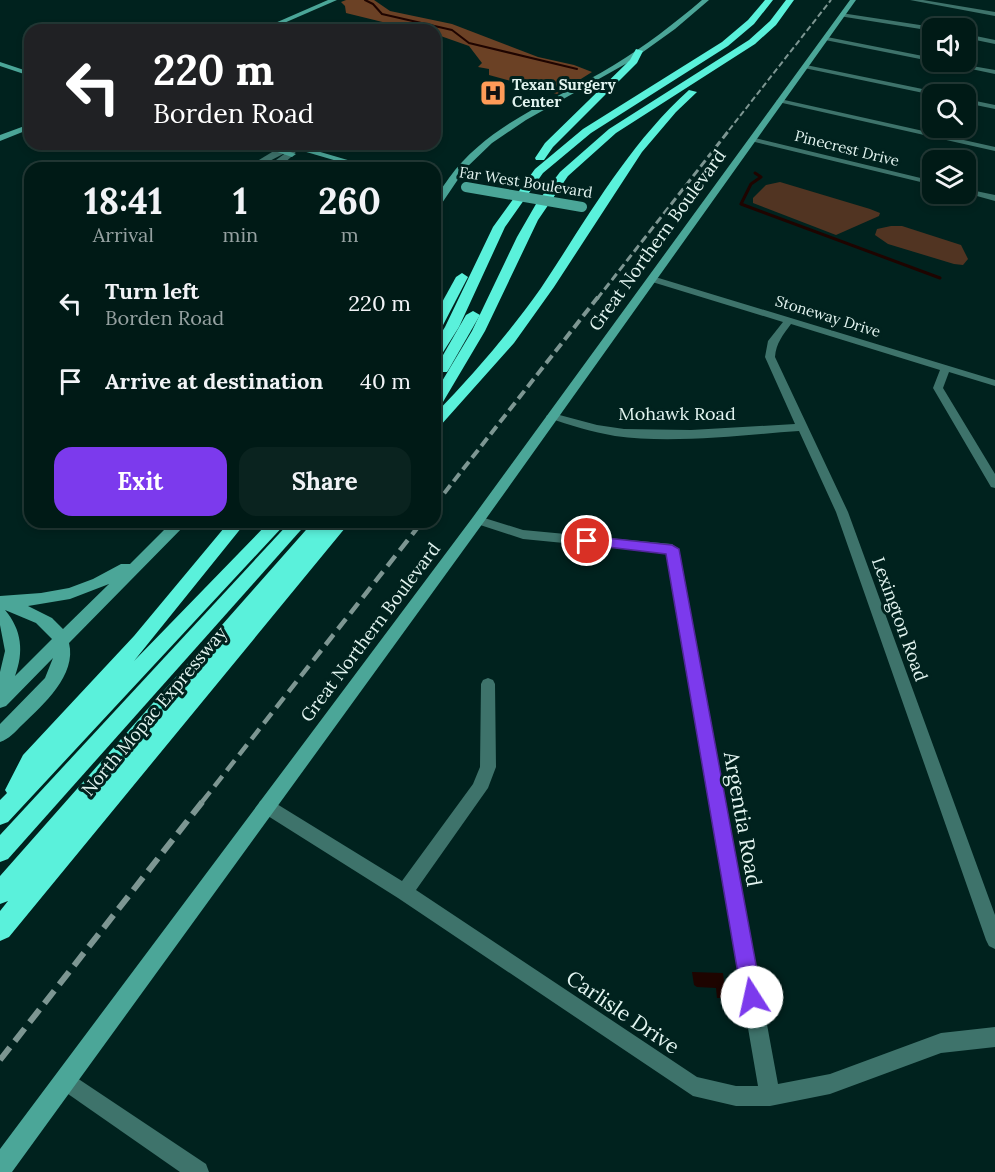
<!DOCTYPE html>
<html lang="en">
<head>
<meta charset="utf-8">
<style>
	body { margin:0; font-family:Lora,serif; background:#0a231f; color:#f1f3f6; height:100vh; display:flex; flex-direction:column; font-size:22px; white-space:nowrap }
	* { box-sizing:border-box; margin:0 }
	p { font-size:20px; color:#95a1a1 }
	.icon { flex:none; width:33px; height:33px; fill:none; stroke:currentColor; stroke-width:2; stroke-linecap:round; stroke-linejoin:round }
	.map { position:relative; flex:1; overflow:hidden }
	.details { position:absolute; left:24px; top:162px; width:417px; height:366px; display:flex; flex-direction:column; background:#001a16; border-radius:18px; box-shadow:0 3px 9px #0003,0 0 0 2px #223835 }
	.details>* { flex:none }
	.banner { position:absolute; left:24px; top:24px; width:417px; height:126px; border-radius:18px; box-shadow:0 3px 9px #0003,0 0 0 2px #223835; background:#202124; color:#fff; overflow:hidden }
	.fabs { position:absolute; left:922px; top:18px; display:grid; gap:12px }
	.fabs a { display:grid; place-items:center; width:54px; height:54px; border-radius:12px; background:#001a16; box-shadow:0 3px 9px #0003,0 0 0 2px #223835; font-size:30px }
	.pin { position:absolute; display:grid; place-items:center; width:51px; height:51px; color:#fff; margin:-26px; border:3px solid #fff; border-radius:50%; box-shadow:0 2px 6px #0007 }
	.me { position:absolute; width:66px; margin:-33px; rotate:350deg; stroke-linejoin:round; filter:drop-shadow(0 0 4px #0008) }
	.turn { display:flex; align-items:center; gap:21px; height:126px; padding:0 30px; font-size:27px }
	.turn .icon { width:78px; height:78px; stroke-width:2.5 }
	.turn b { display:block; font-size:42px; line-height:51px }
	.eta { display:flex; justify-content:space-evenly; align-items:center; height:102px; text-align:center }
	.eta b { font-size:36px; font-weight:700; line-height:42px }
	.primary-button { display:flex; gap:12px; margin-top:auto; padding:12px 30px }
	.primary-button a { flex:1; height:69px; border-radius:18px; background:#7c3aed; color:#fff; font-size:24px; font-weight:700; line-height:69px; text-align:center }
	.primary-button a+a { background:#0a231f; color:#f1f3f6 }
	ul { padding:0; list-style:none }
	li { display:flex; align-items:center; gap:18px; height:78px; padding:0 30px }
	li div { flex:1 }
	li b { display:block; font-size:22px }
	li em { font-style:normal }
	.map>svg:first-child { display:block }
</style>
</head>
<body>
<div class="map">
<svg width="995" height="1172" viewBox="0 0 995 1172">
	<rect width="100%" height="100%" fill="#00221e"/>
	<g fill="#513422">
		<path d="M780 182 870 209 880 213 879 216 836 235 753 203V198L766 185Z"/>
		<path d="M891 226H902L961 245 968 259 963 265 954 264 888 244 875 235 877 229Z"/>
	</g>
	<path fill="#6b4125" d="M346 0H374L390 11 452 24 538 57 574 65 592 72 557 94 489 75V69L478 67 482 63 469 46 435 34V30H415L346 13 345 6 341 2Z"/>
	<path fill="#1e0400" d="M692 972 723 973 726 998H717L716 988 697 987 694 985Z"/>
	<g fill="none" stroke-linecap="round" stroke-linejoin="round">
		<path stroke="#1e0400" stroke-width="2" d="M365 0 373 4 382 14 452 30 469 43 577 69"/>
		<path stroke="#1e0400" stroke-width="3" d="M755 173 761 177 751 184 741 204 940 278"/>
		<g fill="#3e736b" fill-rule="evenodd">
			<path d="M910 0H923L995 12V16Z"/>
			<path d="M841 13 933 27 936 28H933V31L839 16Z"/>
			<path d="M966 34 995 40V44L966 38Z"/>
			<path d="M827 37 933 58 935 62 825 40Z"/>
			<path d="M938 62H949L995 70V74Z"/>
			<path d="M806 65 937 92 940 94 933 95 804 68Z"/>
			<path d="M780 99 995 147V151L778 102 776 101Z"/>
			<path d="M966 99 995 105V109L966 103Z"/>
			<path d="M751 137 933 181V185L751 141Z"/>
			<path d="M295 146 299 148C290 160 280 168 265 168L287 152 256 168H246L277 149Z"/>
			<path d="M966 189 995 195V201L966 193Z"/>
			<path d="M652 276 995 380V386L949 372 943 388 995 474V488L991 487 933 388 940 370 791 324C783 335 776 343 775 357L848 512 995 915V949L989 946 986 940 836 512 799 431C740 435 673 444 615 436 592 432 570 425 548 418L546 416 552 413 597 425 624 429 691 430 795 424 765 357 768 341 783 322 649 281 647 279Z"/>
			<path d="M478 516 523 530 672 544 679 549 778 1084 830 1074 941 1033 995 1027V1047L941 1053 830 1094 770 1106H736L693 1096 398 898 260 811 258 806 260 801 266 799 272 801 402 881 473 784 480 767 481 684 483 680 488 678 493 680 495 684 496 767 488 788 416 890 697 1077 736 1086H758L666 553 523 539 474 523 472 520Z"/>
			<path d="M65 1070 206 1164 209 1172H180L58 1087 55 1080 58 1073Z"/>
		</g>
		<g fill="#4ba698" fill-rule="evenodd">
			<path d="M328 0H337L268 30H259Z"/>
			<path d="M702 0H709L675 29 629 62 526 120 492 143 465 169 438 209 435 210C435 196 442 188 449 178 490 122 557 100 614 65 645 46 674 24 702 0Z"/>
			<path d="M850 0H856L483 523 12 1172H0V1149L473 517Z"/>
			<path d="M0 62 30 72V76L0 66Z"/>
			<path d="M30 124V129L0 141V135Z"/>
			<path d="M254 144H267L296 154 292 157Z"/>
			<path d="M279 144H293L375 168H361Z"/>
			<path d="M172 522H188L69 643C77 675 43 705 22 725 15 732 9 739 0 742V724L45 678 53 658 6 706 0 708V672L5 651 0 625V608L4 609 0 608V596L41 593 69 588 93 579 121 564H130ZM109 584 63 629 52 618 28 606 70 599ZM5 610 36 623 52 639 15 676C24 652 22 630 5 610Z"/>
		</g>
		<g fill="#5af1db" fill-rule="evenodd">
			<path d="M765 0H773L754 24 728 46 591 133 543 173 505 227 459 327 440 357 435 358V343L445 327 493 227 535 169 583 129 722 42 748 20Z"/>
			<path d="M786 0H794L776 25 755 44 616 133 568 176 538 220 485 331 440 407 435 409V393L472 331 517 237 536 204 560 172 609 129 749 40 770 21Z"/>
			<path d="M636 49 643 51 637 63 553 147 544 160H536L535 158 545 143 630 60Z"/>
			<path d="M689 90 697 92 676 112 642 152 554 287 514 343 440 426 435 428V414C474 374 509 333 541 288 587 219 627 146 689 90Z"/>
			<path d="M462 273 468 277 442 327 435 331V315L456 277Z"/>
			<path d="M473 311 480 315 449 369 447 372H437L435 369 466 315Z"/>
			<path d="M229 522H246L134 661 269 522H287L8 822 0 825V800L7 793 5 790 23 755 134 636Z"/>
			<path d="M290 522H308L8 859 0 862V835Z"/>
			<path d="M313 522H331L329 526 332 522H350L9 937 0 941V911L8 901 0 904V876Z"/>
		</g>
		<path stroke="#7d9692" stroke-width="2" stroke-dasharray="6 3" stroke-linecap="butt" d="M729 130 831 0"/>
		<path stroke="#7d9692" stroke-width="3" stroke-dasharray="8 4" stroke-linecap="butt" d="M597 299 730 129"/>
		<path stroke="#7d9692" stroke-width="4" stroke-dasharray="10 5" stroke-linecap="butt" d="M435 505 598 297"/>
		<path stroke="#7d9692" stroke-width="4.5" stroke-dasharray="13 7" stroke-linecap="butt" d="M202 802 422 522"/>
		<path stroke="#7d9692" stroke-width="6" stroke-dasharray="16 8" stroke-linecap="butt" d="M0 1060 203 801"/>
		<path stroke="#4ba698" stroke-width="10" d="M466 187 582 207"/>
	</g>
	<path fill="#7c3aed" stroke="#51269a" stroke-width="1.5" d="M587 536 672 545 679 549 762 997 759 1004 752 1006 745 1004 742 997 666 554 582 544 580 541Z"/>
	<defs>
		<symbol id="hospital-square" viewBox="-11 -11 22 22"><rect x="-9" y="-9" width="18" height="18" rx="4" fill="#fe9b58" stroke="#00221e"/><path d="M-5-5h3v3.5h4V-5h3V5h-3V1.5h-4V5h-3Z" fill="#111"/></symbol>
	</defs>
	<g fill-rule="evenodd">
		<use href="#hospital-square" x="478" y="78" width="30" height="30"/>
	</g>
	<g text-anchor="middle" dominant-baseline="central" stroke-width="6" stroke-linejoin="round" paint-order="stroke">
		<g font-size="15" font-weight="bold" fill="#e2f4f0" stroke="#00221e" text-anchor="start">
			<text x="512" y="84">Texan Surgery<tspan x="512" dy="17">Center</tspan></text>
		</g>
		<g font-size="15" fill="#e2f4f0" stroke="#00221e">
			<text transform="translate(847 148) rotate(14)">Pinecrest Drive</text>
			<text transform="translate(526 182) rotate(9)">Far West Boulevard</text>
			<text transform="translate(828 316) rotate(17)">Stoneway Drive</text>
		</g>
		<g font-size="18" fill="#e2f4f0" stroke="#00221e">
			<text transform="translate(657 240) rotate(-54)">Great Northern Boulevard</text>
			<text x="677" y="413">Mohawk Road</text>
			<text transform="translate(900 619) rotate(70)">Lexington Road</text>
			<text transform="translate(370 632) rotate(-53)">Great Northern Boulevard</text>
			<text transform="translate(154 711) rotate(-50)">North Mopac Expressway</text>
		</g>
		<g font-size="21" fill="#e2f4f0" stroke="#00221e">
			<text transform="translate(743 819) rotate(80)">Argentia Road</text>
			<text transform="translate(623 1012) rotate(34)">Carlisle Drive</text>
		</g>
	</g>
</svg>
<div class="fabs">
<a><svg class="icon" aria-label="sound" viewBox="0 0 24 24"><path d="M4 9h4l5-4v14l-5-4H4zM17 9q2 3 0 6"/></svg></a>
<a><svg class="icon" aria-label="search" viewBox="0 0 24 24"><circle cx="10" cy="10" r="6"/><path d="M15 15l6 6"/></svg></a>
<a><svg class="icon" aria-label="layers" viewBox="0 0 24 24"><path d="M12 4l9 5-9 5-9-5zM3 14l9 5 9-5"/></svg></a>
</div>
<div class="pin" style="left:587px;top:541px;background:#d93025"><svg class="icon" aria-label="arrive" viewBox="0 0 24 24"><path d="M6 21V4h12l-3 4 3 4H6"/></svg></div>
<svg class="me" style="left:752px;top:997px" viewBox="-20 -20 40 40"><circle r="19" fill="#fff"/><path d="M0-13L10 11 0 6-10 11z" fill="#7c3aed"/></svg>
<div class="banner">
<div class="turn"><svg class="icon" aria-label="left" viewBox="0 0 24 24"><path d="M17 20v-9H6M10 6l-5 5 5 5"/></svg><div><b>220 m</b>Borden Road</div></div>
</div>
<section class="details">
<div class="eta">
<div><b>18:41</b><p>Arrival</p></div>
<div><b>1</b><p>min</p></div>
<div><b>260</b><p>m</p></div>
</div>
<ul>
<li><svg class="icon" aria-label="left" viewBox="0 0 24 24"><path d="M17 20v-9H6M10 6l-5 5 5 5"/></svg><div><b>Turn left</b><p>Borden Road</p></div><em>220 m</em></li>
<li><svg class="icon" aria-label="arrive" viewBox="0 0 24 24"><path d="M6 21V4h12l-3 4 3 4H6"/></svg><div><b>Arrive at destination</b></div><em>40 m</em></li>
</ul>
<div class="primary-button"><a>Exit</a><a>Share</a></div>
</section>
</div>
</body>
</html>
